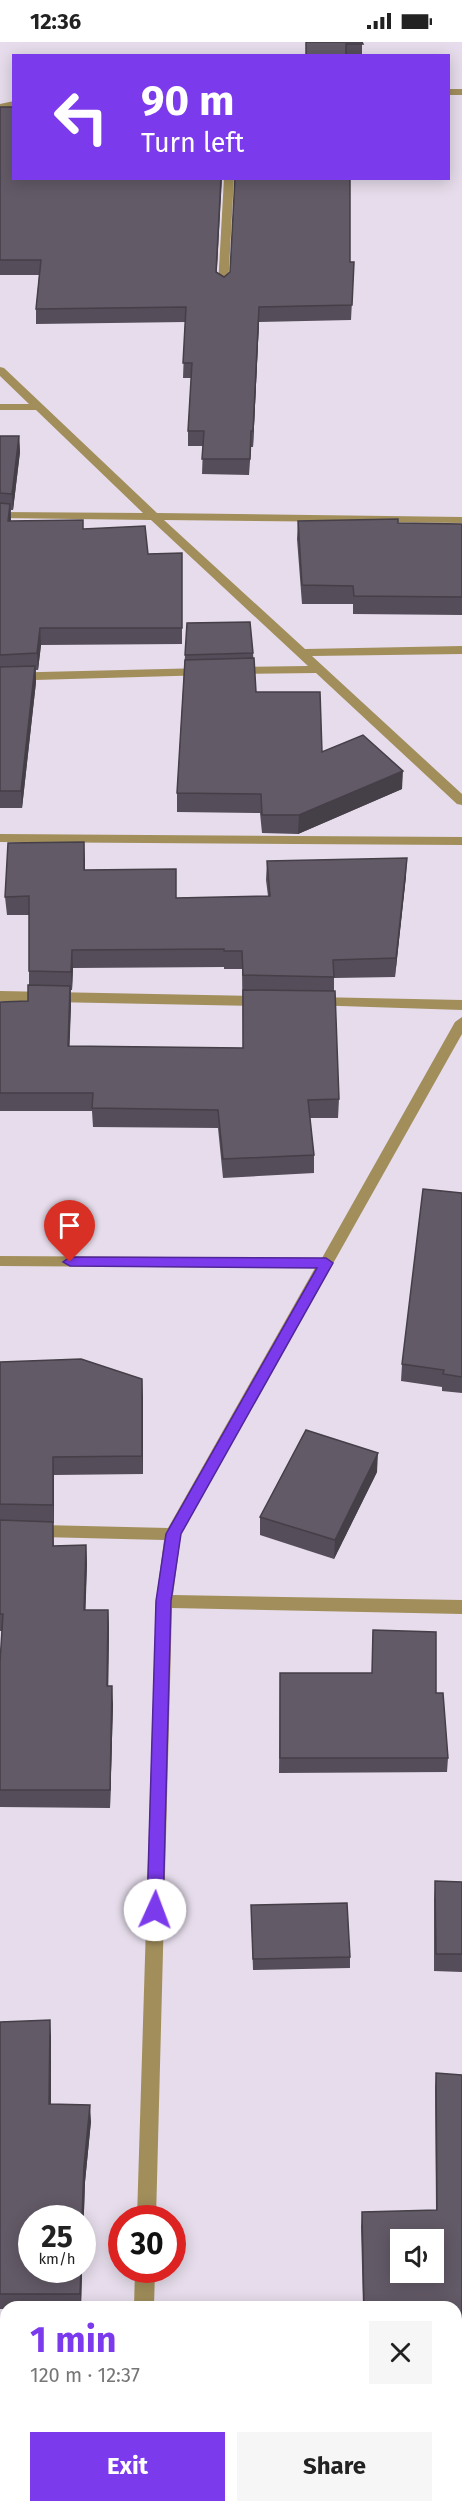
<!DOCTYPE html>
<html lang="en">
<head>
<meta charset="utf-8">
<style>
	body { margin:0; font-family:"Fira Sans",sans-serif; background:#f6f6f6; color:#222; height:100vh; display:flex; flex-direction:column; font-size:22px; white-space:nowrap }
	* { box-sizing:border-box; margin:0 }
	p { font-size:20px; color:#767676 }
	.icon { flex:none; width:33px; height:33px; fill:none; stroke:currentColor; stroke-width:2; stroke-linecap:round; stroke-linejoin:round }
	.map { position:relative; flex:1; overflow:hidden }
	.side { position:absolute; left:0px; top:2259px; width:462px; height:212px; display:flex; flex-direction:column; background:#fff; border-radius:18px 18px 0 0; box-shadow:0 3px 15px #0003 }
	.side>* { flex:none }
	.guide { position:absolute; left:12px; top:12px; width:438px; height:126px; border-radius:0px; box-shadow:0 3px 15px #0003; background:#7c3aed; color:#fff; overflow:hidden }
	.controls { position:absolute; left:390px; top:2187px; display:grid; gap:12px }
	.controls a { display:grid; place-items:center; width:54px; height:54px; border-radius:0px; background:#fff; box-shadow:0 3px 15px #0003; font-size:30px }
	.speed { position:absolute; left:18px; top:2163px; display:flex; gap:12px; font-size:30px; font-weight:700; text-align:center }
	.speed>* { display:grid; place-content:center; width:78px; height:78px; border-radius:50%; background:#fff; box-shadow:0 3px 15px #0003; line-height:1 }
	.speed small { font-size:15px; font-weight:400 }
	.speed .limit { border:9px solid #d22; background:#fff; color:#111 }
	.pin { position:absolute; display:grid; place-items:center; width:51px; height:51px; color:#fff; margin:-62px -26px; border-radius:50% 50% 50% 0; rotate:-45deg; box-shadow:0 0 6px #0007 }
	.pin .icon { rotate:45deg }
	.me { position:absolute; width:66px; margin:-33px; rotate:2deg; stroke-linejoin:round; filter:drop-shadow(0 0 4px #0008) }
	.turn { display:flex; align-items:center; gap:21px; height:126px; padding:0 30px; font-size:27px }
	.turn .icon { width:78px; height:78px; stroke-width:2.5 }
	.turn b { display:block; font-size:42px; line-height:51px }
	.round { display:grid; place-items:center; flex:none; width:63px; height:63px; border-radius:0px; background:#f6f6f6 }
	.headline { display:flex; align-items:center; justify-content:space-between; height:102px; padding:0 30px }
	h1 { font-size:36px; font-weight:700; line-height:45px; color:#7c3aed }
	.primary-button { display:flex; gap:12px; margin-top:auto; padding:12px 30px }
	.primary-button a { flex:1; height:69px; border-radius:0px; background:#7c3aed; color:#fff; font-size:24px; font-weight:700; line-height:69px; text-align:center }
	.primary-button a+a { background:#f6f6f6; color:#222 }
	.status { display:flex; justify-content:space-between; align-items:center; height:42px; padding:0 30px; background:#fff; direction:ltr }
	.status svg { height:16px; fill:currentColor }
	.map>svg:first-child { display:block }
</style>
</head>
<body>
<div class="status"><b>12:36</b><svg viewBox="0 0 49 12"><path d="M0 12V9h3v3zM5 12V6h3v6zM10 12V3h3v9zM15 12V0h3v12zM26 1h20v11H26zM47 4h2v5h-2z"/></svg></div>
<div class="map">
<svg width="462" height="2470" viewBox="0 0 462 2470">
	<rect width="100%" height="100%" fill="#e6dceb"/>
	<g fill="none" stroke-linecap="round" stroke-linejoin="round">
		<g fill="#a18e5b" fill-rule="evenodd">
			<rect x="448" y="47" width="14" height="6"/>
			<path d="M14 59V65L0 68V62Z"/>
			<path d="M224 136H234L228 245 223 248 218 245Z"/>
			<path d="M0 325 4 326 157 471 462 475V481L164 478 305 607 462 604V612L312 614 462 752V763L457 762 316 631 231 632 229 629 235 625 308 624 151 478 0 476V470L143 471 36 368H0V362H29L0 334Z"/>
			<path d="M205 626 211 630 209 633 0 639V631Z"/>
			<path d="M0 792 462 795V803L0 800Z"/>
			<path d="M0 949 261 954 268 959 261 964 0 959Z"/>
			<path d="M315 955 462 958V968L310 963 308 960 310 957Z"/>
			<path d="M462 975V992L181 1492 173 1553 462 1558V1572L172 1566 156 2176H137L156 1559 164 1498 0 1494V1482L168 1486 315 1226 0 1224V1214L322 1216 455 980Z"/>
			<path d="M135 2228H155L154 2265H134Z"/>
			<rect x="0" y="2414" width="6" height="20"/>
			<path d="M157 2464H178L180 2470H159Z"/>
		</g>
	</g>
	<g fill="#554d59" fill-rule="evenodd">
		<rect x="306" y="0" width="56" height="14"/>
		<path d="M0 65 217 230 224 235 354 220 351 278 259 280 253 405H251L249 433 202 432 203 404H188V389L191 336H183L185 280 36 282V267L39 233H0Z"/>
		<path d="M0 394H19L20 410 13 468H11V479L84 487 148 512 182 511V602L41 603 38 628H36V640L22 766H0Z"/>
		<path d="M298 479 462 482V573L353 572V562H302L297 497Z"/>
		<path d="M253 611 256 650 322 710 402 747 298 792 262 791 260 771 177 770V751L185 613Z"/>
		<path d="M85 818V828L176 856 268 854 266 838 267 819 406 834 395 935 334 936V949L339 1057 338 1076H310L314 1113V1131L223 1136 218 1086 93 1085 92 1069H0V960L28 959 29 943V873H7L5 855ZM224 925V927H242L243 1006 69 1004 71 963V948H72L73 926Z"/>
		<path d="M462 1151V1351L442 1349V1345L401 1339 402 1322Z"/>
		<path d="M0 1320 143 1355V1432L54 1433V1481H53L54 1504 86 1503 87 1521 85 1568H108L109 1585 108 1644 113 1662 110 1766 0 1765V1620L2 1589H0Z"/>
		<path d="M377 1430 334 1517 260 1493V1475Z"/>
		<path d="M373 1588 436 1651 448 1716 447 1730 279 1731 280 1631H372Z"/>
		<path d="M435 1839 462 1840V1930L434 1929V1857Z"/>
		<path d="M251 1863 350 1915V1926L253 1928Z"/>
		<path d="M0 1980 51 1994V2062L91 2079 85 2140 82 2227V2176L32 2228H82L81 2265H6V2267H0Z"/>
		<path d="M436 2031 462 2033V2470H360V2464H456V2265H363L361 2185 362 2170 436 2168 435 2046ZM400 2198H434V2230H400Z"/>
	</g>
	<g fill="#453f48">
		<path d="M221 136H222L216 245V230Z"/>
		<path d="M259 265V280L253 405V389Z"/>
		<path d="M19 394 20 410 13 468 12 452Z"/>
		<path d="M10 462 11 478 9 496 8 479Z"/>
		<path d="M40 586 41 603 38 628 37 611Z"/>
		<path d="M35 624 36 640 22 766 21 749Z"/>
		<path d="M403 729 402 747 298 792 299 773Z"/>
		<path d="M84 800 85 818V846L84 828Z"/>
		<path d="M407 816 406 834 395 935 396 916Z"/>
		<path d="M72 908 73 926 72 948 71 930Z"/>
		<path d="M70 944 71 963 69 1022 68 1004Z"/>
		<path d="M142 1337 143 1355V1432L142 1414Z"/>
		<path d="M378 1411 377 1430 334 1517 335 1498Z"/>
		<path d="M53 1415 54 1433V1481L53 1463Z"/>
		<path d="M86 1503 87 1521 85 1586 84 1568Z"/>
		<path d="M108 1568 109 1585 108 1662 107 1644Z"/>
		<path d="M112 1644 113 1662 110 1766V1748Z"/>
		<path d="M50 1978 51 1994V2078L49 2062Z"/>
		<path d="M90 2063 91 2079 85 2140 82 2227V2176L84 2124Z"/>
		<path d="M81 2228H82L81 2265 80 2252Z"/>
	</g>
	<g fill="#635a67" stroke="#453f48" stroke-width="1.5" fill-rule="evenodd">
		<path d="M306 0H362L363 2H346V14H306Z"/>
		<path d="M0 65H14V136H221L216 230 224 235 230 230 235 136H350V220H354L352 263 259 265 253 389H251L250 417H202L204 389H188L192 321H183L186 265 36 267 41 218H0Z"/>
		<path d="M0 394H19L12 452 0 451Z"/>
		<path d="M0 461 10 462 8 479 83 478V487L145 484 148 512 182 511V586H40L37 611 0 613Z"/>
		<path d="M398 477V481L462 482V555L354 554 353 544 302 543 298 479Z"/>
		<path d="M250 580 253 611 185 613 187 581Z"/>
		<path d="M254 616 256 650H320L322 710 363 693 403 729 299 773H262L261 752 177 751 185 618Z"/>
		<path d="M35 624 21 749H0V625Z"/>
		<path d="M84 800V828L176 827V856L270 854 267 819 407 816 396 916 333 918 334 935 243 933 242 909H224V907L72 908 71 930 29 929V854L5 855 8 801Z"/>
		<path d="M28 943 70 944 68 1004 243 1006V948L335 949 339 1057 308 1058 314 1113 223 1117 218 1068 92 1066 93 1051H0V960L28 959Z"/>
		<path d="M423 1147 462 1151V1335L443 1332 444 1328 402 1322Z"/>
		<path d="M81 1317 142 1337V1414L53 1415V1463L0 1462V1320Z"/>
		<path d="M306 1388 378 1411 335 1498 260 1475Z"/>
		<path d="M0 1478 53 1480V1504L86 1503 84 1568H108L107 1644H112L110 1748H0V1620L3 1572H0Z"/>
		<path d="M373 1588 436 1590V1651H443L448 1716H280V1631H372Z"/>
		<path d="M435 1839 462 1840V1912H436Z"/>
		<path d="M347 1861 350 1915 253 1917 251 1863Z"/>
		<path d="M50 1978 49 2062 90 2063 84 2124 82 2176H32V2228H81L80 2252H0V1980Z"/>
		<path d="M436 2031 462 2033V2470H361V2464H456V2265H364L362 2170 437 2168ZM400 2198H434V2230H400Z"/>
	</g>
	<path fill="#7c3aed" stroke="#51269a" stroke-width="1.5" d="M70 1215 326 1216 333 1221 181 1492 171 1559 163 1868 161 1873 155 1875 149 1873 147 1868 156 1559 166 1492 317 1226 70 1224 63 1220Z"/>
</svg>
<div class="controls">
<a><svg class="icon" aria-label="sound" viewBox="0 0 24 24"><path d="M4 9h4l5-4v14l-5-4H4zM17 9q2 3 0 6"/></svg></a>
</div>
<div class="speed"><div>25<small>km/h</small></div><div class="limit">30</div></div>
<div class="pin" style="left:70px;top:1220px;background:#d93025"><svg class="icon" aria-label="arrive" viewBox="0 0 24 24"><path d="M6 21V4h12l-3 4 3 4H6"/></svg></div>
<svg class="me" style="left:155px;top:1868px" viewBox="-20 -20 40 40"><circle r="19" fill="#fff"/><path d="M0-13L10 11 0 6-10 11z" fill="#7c3aed"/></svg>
<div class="guide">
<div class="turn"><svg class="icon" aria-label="left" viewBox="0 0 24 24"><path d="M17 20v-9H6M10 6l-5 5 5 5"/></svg><div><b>90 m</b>Turn left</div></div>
</div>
<section class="side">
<div class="headline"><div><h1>1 min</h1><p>120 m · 12:37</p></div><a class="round"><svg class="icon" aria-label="close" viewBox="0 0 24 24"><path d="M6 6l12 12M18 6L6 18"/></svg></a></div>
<div class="primary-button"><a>Exit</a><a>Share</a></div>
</section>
</div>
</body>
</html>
